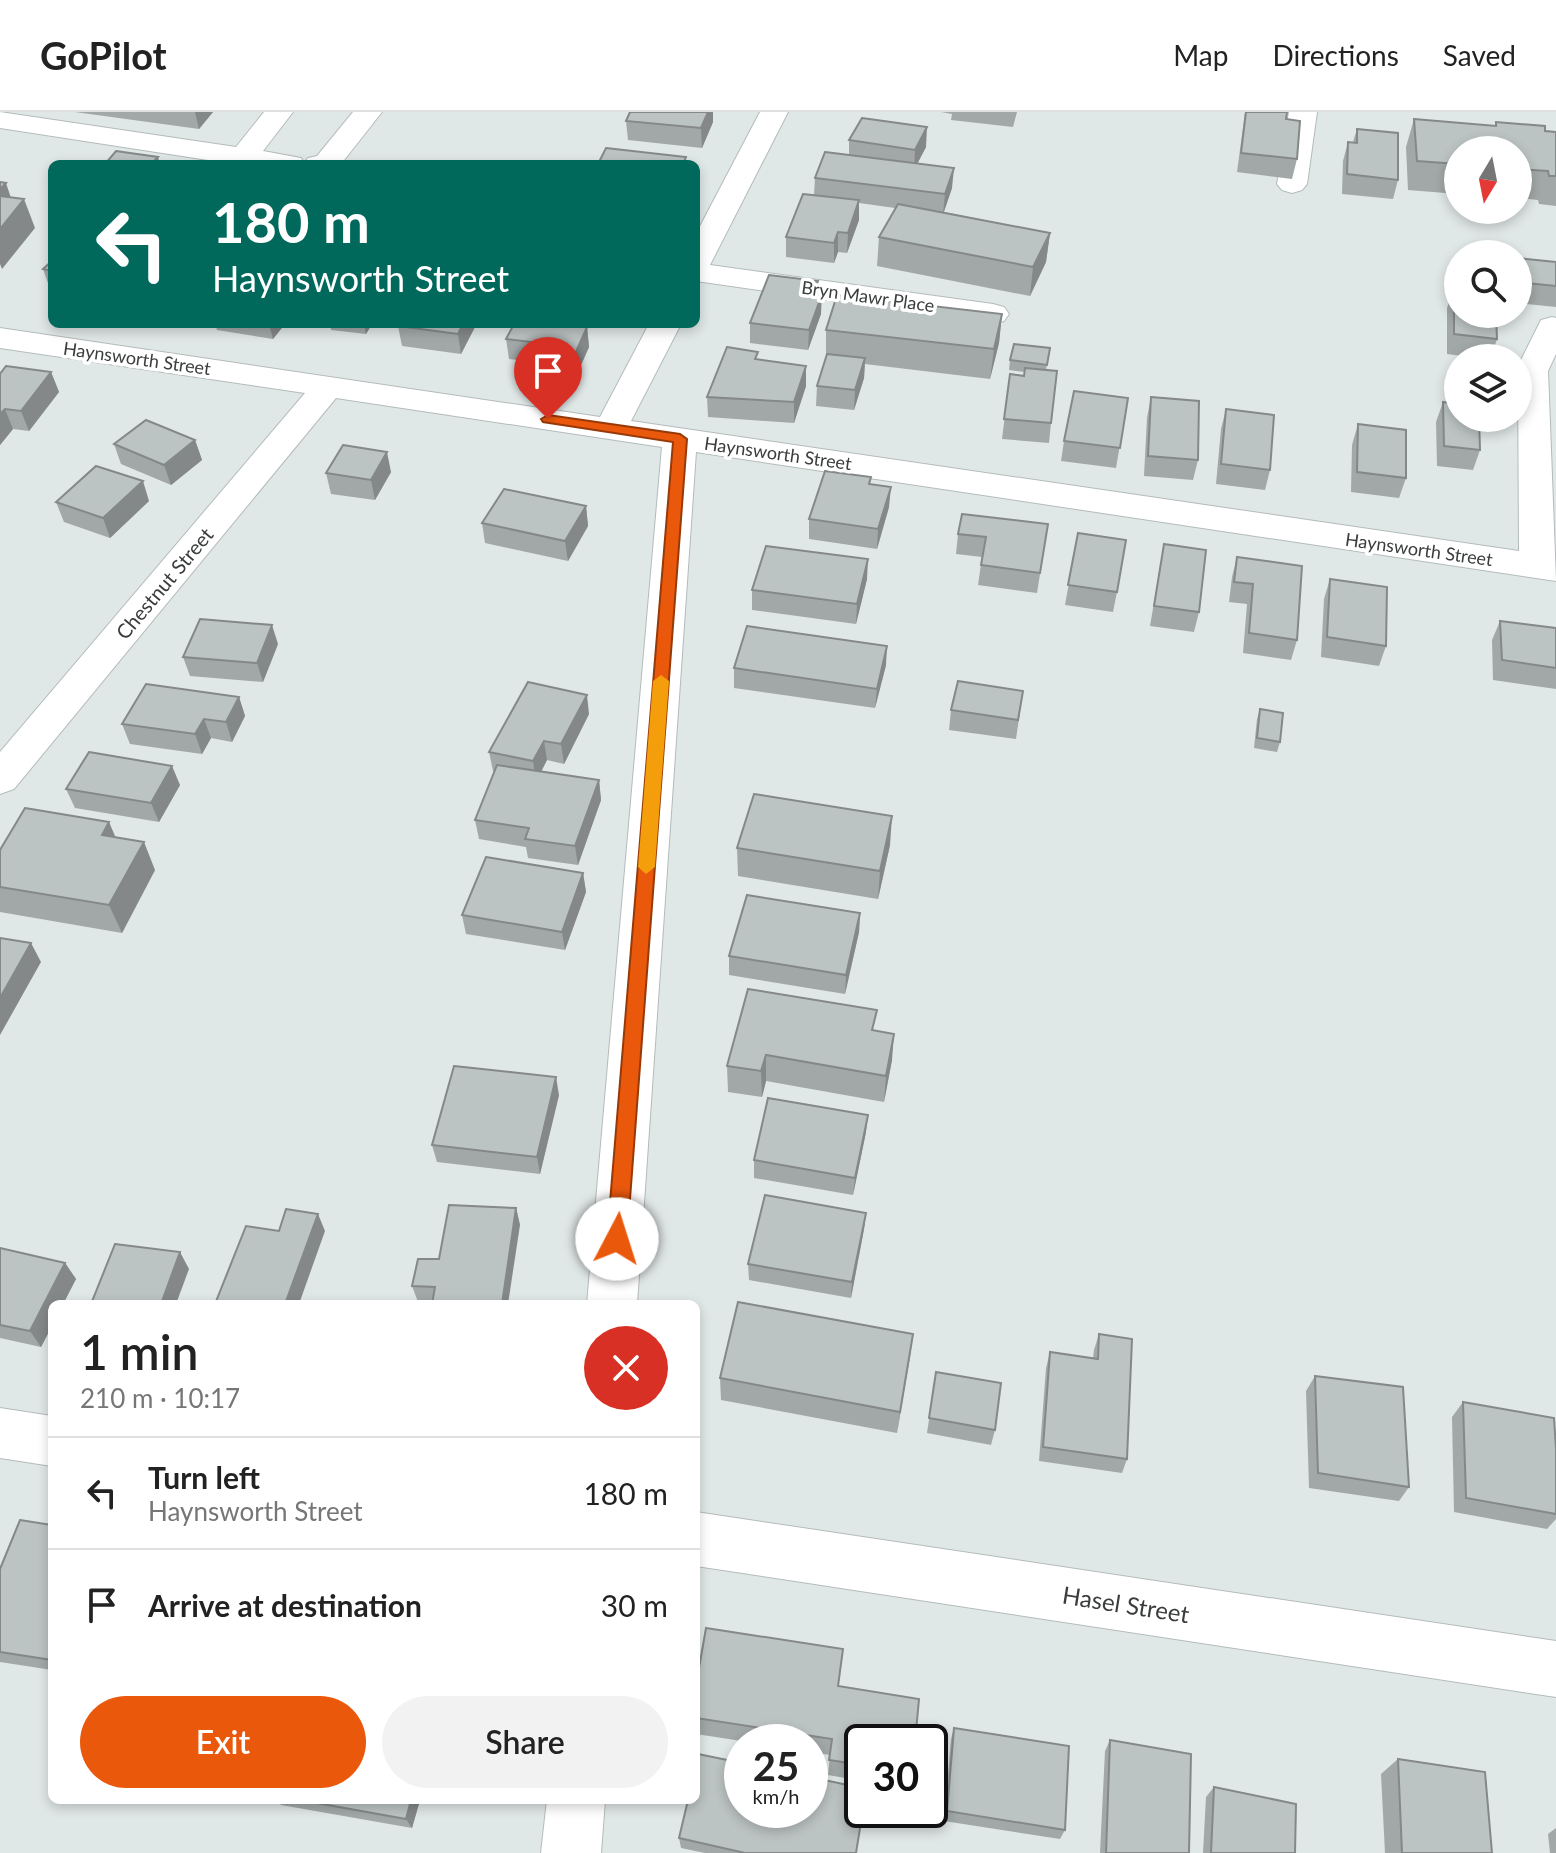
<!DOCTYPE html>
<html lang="en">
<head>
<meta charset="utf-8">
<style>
	body { margin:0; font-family:Lato,sans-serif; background:#f2f2f2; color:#222; height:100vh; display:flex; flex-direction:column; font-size:30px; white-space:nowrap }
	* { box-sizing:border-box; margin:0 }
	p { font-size:26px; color:#767676 }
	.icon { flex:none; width:44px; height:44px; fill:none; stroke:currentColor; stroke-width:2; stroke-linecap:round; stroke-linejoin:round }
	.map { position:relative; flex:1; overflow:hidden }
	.drawer { position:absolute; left:48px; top:1188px; width:652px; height:504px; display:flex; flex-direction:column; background:#fff; border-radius:12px; box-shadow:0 4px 12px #0003 }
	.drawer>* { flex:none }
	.banner { position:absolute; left:48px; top:48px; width:652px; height:168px; border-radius:12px; box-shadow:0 4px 12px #0003; background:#00695c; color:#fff; overflow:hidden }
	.needle { width:52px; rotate:190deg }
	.fabs { position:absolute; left:1444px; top:24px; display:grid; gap:16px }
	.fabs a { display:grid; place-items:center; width:88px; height:88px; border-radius:50%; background:#fff; box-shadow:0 4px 12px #0003; font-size:40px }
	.speed { position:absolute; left:724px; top:1612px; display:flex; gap:16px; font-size:40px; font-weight:700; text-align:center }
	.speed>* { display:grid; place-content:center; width:104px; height:104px; border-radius:50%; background:#fff; box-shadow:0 4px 12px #0003; line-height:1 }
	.speed small { font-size:20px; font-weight:400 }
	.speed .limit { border:4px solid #111; border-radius:12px; background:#fff; color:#111 }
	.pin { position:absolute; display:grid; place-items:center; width:68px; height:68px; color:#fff; margin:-82px -34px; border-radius:50% 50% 50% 0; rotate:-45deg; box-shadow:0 0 8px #0007 }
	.pin .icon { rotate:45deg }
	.me { position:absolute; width:88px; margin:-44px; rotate:5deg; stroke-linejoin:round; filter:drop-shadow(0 0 6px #0008) }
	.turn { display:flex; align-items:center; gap:28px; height:168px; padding:0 32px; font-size:36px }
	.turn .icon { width:104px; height:104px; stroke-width:2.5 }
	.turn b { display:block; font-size:56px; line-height:68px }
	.round { display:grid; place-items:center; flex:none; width:84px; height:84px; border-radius:42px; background:#f2f2f2 }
	.headline { display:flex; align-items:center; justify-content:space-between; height:136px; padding:0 32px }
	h1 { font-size:48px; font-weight:600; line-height:60px }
	.action { display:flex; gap:16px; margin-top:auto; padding:16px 32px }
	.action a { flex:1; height:92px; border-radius:48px; background:#ea580c; color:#fff; font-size:32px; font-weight:600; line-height:92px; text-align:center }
	.action a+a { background:#f2f2f2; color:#222 }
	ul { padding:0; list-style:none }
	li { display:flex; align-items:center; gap:24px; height:112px; padding:0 32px; border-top:2px solid #e0e0e0 }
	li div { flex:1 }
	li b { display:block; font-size:30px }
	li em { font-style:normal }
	header { display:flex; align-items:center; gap:48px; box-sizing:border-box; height:112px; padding:0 40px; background:#fff; border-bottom:2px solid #e0e0e0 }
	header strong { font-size:38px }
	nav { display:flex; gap:44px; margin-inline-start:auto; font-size:28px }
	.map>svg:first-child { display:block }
</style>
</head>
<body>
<header>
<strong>GoPilot</strong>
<nav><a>Map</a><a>Directions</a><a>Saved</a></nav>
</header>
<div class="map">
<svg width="1556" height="1741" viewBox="0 0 1556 1741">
	<rect width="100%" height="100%" fill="#e0e7e7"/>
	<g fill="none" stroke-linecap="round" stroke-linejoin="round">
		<defs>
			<g id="minor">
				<path d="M0 0 236 35 264 0H293L263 39 301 46 304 51 308 46 317 44 353 0H382L341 52H234L0 16Z"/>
				<path d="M760 0H788L710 153 993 192 1004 195 1009 202 1004 209 993 212 696 169V122Z"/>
				<path d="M1289 0H1317L1307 72 1302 78 1292 81 1282 78 1277 72Z"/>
				<path d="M1552 205 1556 206V242L1548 259 1556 469 696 340 637 1192H587L662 335 336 286 14 677 0 682V640L305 281 0 236V216L600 305 649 212H681L631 309 1519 439 1518 254 1541 208Z"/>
				<path d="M0 1296 52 1304V1354L0 1346Z"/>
				<path d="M696 1400 1556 1529V1585L696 1454Z"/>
				<path d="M547 1688H605L601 1741H541Z"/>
			</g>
		</defs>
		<use href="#minor" stroke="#b4bbbb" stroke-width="2"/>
		<use href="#minor" fill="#fff" fill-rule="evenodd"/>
	</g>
	<g fill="#a2a8a8">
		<path d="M75 0H213L199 17Z"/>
		<path d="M630 0H713V10L702 36 628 28 626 9Z"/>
		<path d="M941 0H1017L1013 15 951 8 952 2Z"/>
		<path d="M1245 0 1297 47 1292 67 1237 60Z"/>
		<path d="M1414 7 1495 14 1496 10 1556 20V94L1539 92 1538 88 1518 86V38H1458V82L1408 78 1406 35Z"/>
		<path d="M1357 17 1398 68 1393 87 1342 82 1343 49 1348 30H1353Z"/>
		<path d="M849 28 926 35 917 52 952 76 944 100 1050 121 1046 150 1030 184 877 154 879 125 895 96 859 91V108L847 141 838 140 834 151 786 145V125L814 83 815 66 849 43Z"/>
		<path d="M1518 146 1556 150V195L1518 191Z"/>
		<path d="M52 149V177H50L43 157Z"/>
		<path d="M818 169V182L821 202 808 238 750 231V211Z"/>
		<path d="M1454 176 1497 227 1491 246H1479L1447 242V196Z"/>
		<path d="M1002 202 999 231 990 267 865 252 864 266 854 298 816 294 817 274 826 245V218Z"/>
		<path d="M215 212H285L273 227 217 218Z"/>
		<path d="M330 212H372L366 222 331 218Z"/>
		<path d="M400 212H476V213L461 242 402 234 398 214Z"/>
		<path d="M587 215 589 235 573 271 545 267 543 251 509 247 506 227Z"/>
		<path d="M1050 236 1046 258 1051 311 1049 331 1002 327 1010 262 1024 264 1025 260 1009 258 1010 248Z"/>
		<path d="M758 248 806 254V274L794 311 708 305 707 285Z"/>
		<path d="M51 260 59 280 29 319 13 317 0 333V262Z"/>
		<path d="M1151 285 1198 348 1193 368 1144 364 1147 306Z"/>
		<path d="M1128 286 1116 356 1061 349 1064 329Z"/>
		<path d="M1443 290 1480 338 1473 358 1437 354 1436 310Z"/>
		<path d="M1226 297 1270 358 1265 378 1216 372 1221 317Z"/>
		<path d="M1358 312 1406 366 1399 386 1351 380 1352 333Z"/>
		<path d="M195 328 202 348 171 373 121 352 114 332Z"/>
		<path d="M391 360 375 388 331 382 326 361Z"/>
		<path d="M149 389 110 426 64 410 56 390Z"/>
		<path d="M586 394 588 414 568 449 485 431 482 411Z"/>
		<path d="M889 395 877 437 809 427V407Z"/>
		<path d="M1048 412 1037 481 978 473 982 445 956 442 958 422Z"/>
		<path d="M1078 421 1117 480 1113 500 1065 493Z"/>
		<path d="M1164 432 1199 500 1194 520 1150 514Z"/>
		<path d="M1237 445 1297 528 1291 548 1243 541 1247 492 1229 490 1232 465Z"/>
		<path d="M867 467 856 512 752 498V478Z"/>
		<path d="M1330 467 1386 534 1379 554 1321 545 1324 487Z"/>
		<path d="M1500 509 1556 516V577L1493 568 1492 528Z"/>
		<path d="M278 532 263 570 190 564 183 545Z"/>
		<path d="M886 553 875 596 734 576V556Z"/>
		<path d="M1023 579 1016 627 949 618 951 598Z"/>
		<path d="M239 585 245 604 232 630 211 626 202 642 130 632 122 612Z"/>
		<path d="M1260 597 1280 630 1277 640 1254 636 1257 607Z"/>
		<path d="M589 602 564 652 547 648 541 660 599 668 601 688 578 753 528 746 526 735 479 727 475 708 494 660 493 659 489 640Z"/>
		<path d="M180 673 159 710 75 696 66 677Z"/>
		<path d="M116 726 155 758 122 821 0 800V738Z"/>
		<path d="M890 733 878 787 738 764 737 736Z"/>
		<path d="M583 761 586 780 565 838 466 822 462 803Z"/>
		<path d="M860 801 859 820 845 882 729 863V844Z"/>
		<path d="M748 877 875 918 892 948 884 990 766 969 762 985 728 980 727 954Z"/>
		<path d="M559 983 540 1062 437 1050 432 1033Z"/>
		<path d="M866 1020 853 1083 754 1066V1048Z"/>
		<path d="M516 1096 520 1113 432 1191 418 1190 412 1174Z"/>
		<path d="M866 1101 864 1117 851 1186 749 1168 748 1152Z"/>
		<path d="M0 1136 65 1151 76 1167 41 1235 0 1226Z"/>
		<path d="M913 1222 897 1321 721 1288 720 1266Z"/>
		<path d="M1099 1222 1127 1347 1122 1361 1039 1349 1046 1256 1050 1240 1093 1246 1094 1238Z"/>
		<path d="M936 1260 995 1318 991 1333 927 1321Z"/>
		<path d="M1315 1264 1409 1375 1399 1389 1309 1376 1306 1279Z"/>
		<path d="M1463 1290 1556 1337V1407L1547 1417 1454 1400 1452 1305Z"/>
		<path d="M52 1413V1558L0 1550V1457Z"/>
		<path d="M696 1573 839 1574 862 1630V1669L828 1663 830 1643 810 1640V1630H748L696 1622Z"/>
		<path d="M954 1616 1065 1718 1060 1727 944 1709 951 1627Z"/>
		<path d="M1110 1628 1189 1741H1100L1105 1639Z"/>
		<path d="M1398 1647 1492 1741H1385L1381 1662Z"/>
		<path d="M1214 1675 1295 1741H1203L1206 1685Z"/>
		<path d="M277 1688H420L412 1716 281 1693Z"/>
		<path d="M1556 1716V1741H1550L1548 1722Z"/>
		<path d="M679 1726 856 1741H705L681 1736Z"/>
	</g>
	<g fill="#848888">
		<path d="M195 0H213L199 17Z"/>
		<path d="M708 0H713V10L702 36 701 16Z"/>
		<path d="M927 15 926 35 914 58 915 38Z"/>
		<path d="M158 45 160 52H151Z"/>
		<path d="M954 56 952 76 943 102 945 82Z"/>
		<path d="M6 71 15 98 24 87 35 116 2 157 0 152V77Z"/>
		<path d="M859 88V108L847 141 848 121Z"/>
		<path d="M838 120V140L834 151V131Z"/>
		<path d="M1050 121 1046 150 1030 184 1033 155Z"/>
		<path d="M822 182 821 202 808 238 809 218Z"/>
		<path d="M1002 202 999 231 990 267 994 237Z"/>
		<path d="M269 212H285L273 227Z"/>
		<path d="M364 212H372L366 222Z"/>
		<path d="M463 212H476V213L461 242 458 222Z"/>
		<path d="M587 215 589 235 573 271 571 251Z"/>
		<path d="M865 246 864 266 854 298 855 278Z"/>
		<path d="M806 254V274L794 311V290Z"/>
		<path d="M51 260 59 280 29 319 21 299Z"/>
		<path d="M5 297 13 317 0 333V302Z"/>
		<path d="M195 328 202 348 171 373 164 353Z"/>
		<path d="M387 340 391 360 375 388 371 368Z"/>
		<path d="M143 369 149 389 110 426 103 406Z"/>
		<path d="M891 375 889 395 877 437 878 417Z"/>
		<path d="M586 394 588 414 568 449 565 429Z"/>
		<path d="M868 447 867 467 856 512 857 492Z"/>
		<path d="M272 513 278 532 263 570 257 551Z"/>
		<path d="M887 534 886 553 875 596 877 577Z"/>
		<path d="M587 583 589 602 564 652 561 632Z"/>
		<path d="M239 585 245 604 232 630 226 610Z"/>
		<path d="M204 607 211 626 202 642 195 622Z"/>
		<path d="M544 629 547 648 536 669 533 649Z"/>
		<path d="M172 654 180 673 159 710 151 691Z"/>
		<path d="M599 668 601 688 578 753 575 734Z"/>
		<path d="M892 704 890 733 878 787 880 759Z"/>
		<path d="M109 710 121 738 102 723Z"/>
		<path d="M144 730 155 758 122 821 109 793Z"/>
		<path d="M583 761 586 780 565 838 562 820Z"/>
		<path d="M860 801 859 820 845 882 846 863Z"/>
		<path d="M31 831 41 850 0 923V886Z"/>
		<path d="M894 922 892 948 884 990 886 964Z"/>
		<path d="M766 943V969L762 985 761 959Z"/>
		<path d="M556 965 559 983 540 1062 537 1045Z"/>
		<path d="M868 1003 866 1020 853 1083 855 1066Z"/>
		<path d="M516 1096 520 1113 508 1192H502Z"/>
		<path d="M866 1101 864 1117 851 1186 852 1170Z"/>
		<path d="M318 1102 325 1119 299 1192H285Z"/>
		<path d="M180 1140 189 1157 176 1192H161Z"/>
		<path d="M65 1151 76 1167 63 1192H52V1214L41 1235 30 1219Z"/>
		<path d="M913 1222 910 1245 897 1321 900 1300Z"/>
		<path d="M411 1688H420L412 1716 406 1707Z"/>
	</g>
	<g fill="#bcc3c3" stroke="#848888" stroke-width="2">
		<path d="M630 0H708L701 16 626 9Z"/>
		<path d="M1246 0H1287L1286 7 1300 9 1297 47 1241 41Z"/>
		<path d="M862 6 927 15 915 38 849 28Z"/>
		<path d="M1414 7 1496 14V10L1545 14V19L1556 20V64H1549L1548 59 1518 57V38H1458V52L1417 49Z"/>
		<path d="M1357 17 1398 21V68L1347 62 1348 30 1357 31Z"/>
		<path d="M606 36 686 45 683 52H598Z"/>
		<path d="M116 39 158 45 151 52H105Z"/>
		<path d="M825 40 954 56 945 82 815 66Z"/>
		<path d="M0 70 6 71 0 77Z"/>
		<path d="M803 82 859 88 848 121 838 120 834 131 786 125Z"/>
		<path d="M0 84 24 87 0 117Z"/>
		<path d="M898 92 1050 121 1033 155 879 125Z"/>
		<path d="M1518 146 1556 150V174L1518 170Z"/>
		<path d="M52 149V159L43 157Z"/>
		<path d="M769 163 818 169 813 182H822L809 218 750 211Z"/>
		<path d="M1454 176 1458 177V202H1496L1497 227 1454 222Z"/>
		<path d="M837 183 1002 202 994 237 826 218Z"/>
		<path d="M400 212H463L458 222 398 214Z"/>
		<path d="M514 212H559L587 215 571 251 542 247 549 232 506 227Z"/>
		<path d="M1014 232 1050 236 1047 253 1010 248Z"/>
		<path d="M727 235 758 240 755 247 806 254 794 290 707 285Z"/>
		<path d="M827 242 865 246 855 278 817 274Z"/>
		<path d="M6 254 51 260 21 299 5 297 0 302V262Z"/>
		<path d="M1025 256 1057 259 1051 311 1004 307 1010 262 1024 264Z"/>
		<path d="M1074 279 1128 286 1120 336 1064 329Z"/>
		<path d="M1151 285 1199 289 1198 348 1148 344Z"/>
		<path d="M1443 290 1458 292V306H1479L1480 338 1444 334Z"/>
		<path d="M1226 297 1274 303 1270 358 1221 352Z"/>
		<path d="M146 308 195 328 164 353 114 332Z"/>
		<path d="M1358 312 1406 318V366L1357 360Z"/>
		<path d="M343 333 387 340 371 368 326 361Z"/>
		<path d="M96 354 143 369 103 406 56 390Z"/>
		<path d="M825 359 871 365 869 372 891 375 878 417 809 407Z"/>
		<path d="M504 377 586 394 565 429 482 411Z"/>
		<path d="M962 402 1048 412 1040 461 981 453 986 425 958 422Z"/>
		<path d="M1078 421 1126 428 1117 480 1068 473Z"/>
		<path d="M1164 432 1206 438 1199 500 1154 494Z"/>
		<path d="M766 434 868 447 857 492 752 478Z"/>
		<path d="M1237 445 1302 454 1297 528 1249 521 1253 472 1234 470Z"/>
		<path d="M1330 467 1387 475 1386 534 1327 525Z"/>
		<path d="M200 507 272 513 257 551 183 545Z"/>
		<path d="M1500 509 1556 516V556L1502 548Z"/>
		<path d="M747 514 887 534 877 577 734 556Z"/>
		<path d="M958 569 1023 579 1018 608 951 598Z"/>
		<path d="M528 570 587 583 561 632 544 629 533 649 489 640Z"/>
		<path d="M146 572 239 585 226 610 204 607 195 622 122 612Z"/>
		<path d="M1260 597 1283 601 1280 630 1257 626Z"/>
		<path d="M89 640 172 654 151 691 66 677Z"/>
		<path d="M497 653 599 668 575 734 525 727 529 716 475 708Z"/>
		<path d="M754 682 892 704 880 759 737 736Z"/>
		<path d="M25 696 109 710 102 723 144 730 109 793 0 775V738Z"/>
		<path d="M486 745 583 761 562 820 462 803Z"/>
		<path d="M747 783 860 801 846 863 729 844Z"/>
		<path d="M0 826 31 831 0 886Z"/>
		<path d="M748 877 877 898 872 918 894 922 886 964 766 943 761 959 727 954Z"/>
		<path d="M454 954 556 965 537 1045 432 1033Z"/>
		<path d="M768 986 868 1003 855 1066 754 1048Z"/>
		<path d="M765 1083 866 1101 852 1170 748 1152Z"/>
		<path d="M449 1093 516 1096 502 1192H432L435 1175 412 1174 418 1147H439Z"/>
		<path d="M286 1097 318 1102 285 1192H215L246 1114 279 1119Z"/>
		<path d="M115 1132 180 1140 161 1192H91Z"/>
		<path d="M0 1136 65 1151 30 1219 0 1213Z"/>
		<path d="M738 1190 913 1222 900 1300 720 1266Z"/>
		<path d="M1099 1222 1132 1227 1127 1347 1043 1335 1050 1240 1098 1247Z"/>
		<path d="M936 1260 1001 1271 995 1318 929 1306Z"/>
		<path d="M1315 1264 1403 1275 1409 1375 1318 1361Z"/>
		<path d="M1463 1290 1554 1306 1556 1337V1402L1466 1386Z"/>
		<path d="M20 1408 52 1413V1548L0 1540V1457Z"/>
		<path d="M706 1516 843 1537 838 1574 919 1587 915 1630H862V1653L829 1648 832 1627 696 1606V1573Z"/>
		<path d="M954 1616 1069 1634 1065 1718 947 1699Z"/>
		<path d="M1110 1628 1191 1642 1189 1741H1106Z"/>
		<path d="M698 1642 742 1651V1698H810V1665L862 1676 863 1698 856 1741H745L679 1726 688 1688H696V1650Z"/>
		<path d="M1398 1647 1485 1660 1492 1741H1402Z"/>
		<path d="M1214 1675 1296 1692 1295 1741H1211Z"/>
		<path d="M300 1688H411L406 1707Z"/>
	</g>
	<path fill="#ea580c" stroke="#983908" stroke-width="2" d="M548 303 680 322 687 327 627 1127 624 1134 617 1136 609 1134 607 1127 673 330 543 310 541 307Z"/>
	<path fill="#f59e0b" d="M661 563 669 569 655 755 646 762 638 755 653 569Z"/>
	<g text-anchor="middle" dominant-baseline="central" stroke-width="7" stroke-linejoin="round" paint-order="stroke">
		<g font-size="18" fill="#3b3d3d" stroke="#fff">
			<text transform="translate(868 184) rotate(8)">Bryn Mawr Place</text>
			<text transform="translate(137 246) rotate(8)">Haynsworth Street</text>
			<text transform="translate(778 341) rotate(8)">Haynsworth Street</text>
			<text transform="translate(1419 437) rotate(8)">Haynsworth Street</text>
		</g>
		<g font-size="20" fill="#3b3d3d" stroke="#fff">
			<text transform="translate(164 471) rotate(-50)">Chestnut Street</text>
		</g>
		<g font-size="24" fill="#3b3d3d" stroke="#fff">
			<text transform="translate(1126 1492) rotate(9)">Hasel Street</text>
		</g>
	</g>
</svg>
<div class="fabs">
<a><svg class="needle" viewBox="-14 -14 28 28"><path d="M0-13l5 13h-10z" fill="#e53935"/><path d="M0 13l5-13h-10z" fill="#767676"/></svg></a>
<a><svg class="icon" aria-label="search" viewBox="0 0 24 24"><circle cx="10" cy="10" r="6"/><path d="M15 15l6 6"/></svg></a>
<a><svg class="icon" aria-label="layers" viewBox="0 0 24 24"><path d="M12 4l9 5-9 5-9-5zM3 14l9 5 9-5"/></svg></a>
</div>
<div class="speed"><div>25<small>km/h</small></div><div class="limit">30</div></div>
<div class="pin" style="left:548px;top:307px;background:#d93025"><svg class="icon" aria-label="arrive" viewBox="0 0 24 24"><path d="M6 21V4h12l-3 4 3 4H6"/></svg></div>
<svg class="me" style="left:617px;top:1127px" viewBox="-20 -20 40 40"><circle r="19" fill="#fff"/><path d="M0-13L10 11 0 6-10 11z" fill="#ea580c"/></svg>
<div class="banner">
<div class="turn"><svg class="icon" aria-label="left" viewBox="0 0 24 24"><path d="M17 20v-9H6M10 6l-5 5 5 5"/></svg><div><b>180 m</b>Haynsworth Street</div></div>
</div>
<section class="drawer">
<div class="headline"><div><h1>1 min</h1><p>210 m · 10:17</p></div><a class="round" style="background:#d93025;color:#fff"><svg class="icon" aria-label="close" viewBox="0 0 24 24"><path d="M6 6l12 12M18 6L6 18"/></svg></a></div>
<ul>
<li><svg class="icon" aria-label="left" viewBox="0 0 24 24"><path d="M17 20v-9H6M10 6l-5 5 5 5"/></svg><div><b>Turn left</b><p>Haynsworth Street</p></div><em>180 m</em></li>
<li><svg class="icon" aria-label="arrive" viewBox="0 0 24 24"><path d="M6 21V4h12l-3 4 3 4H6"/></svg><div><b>Arrive at destination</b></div><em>30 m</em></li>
</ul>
<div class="action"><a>Exit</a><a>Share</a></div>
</section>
</div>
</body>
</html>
